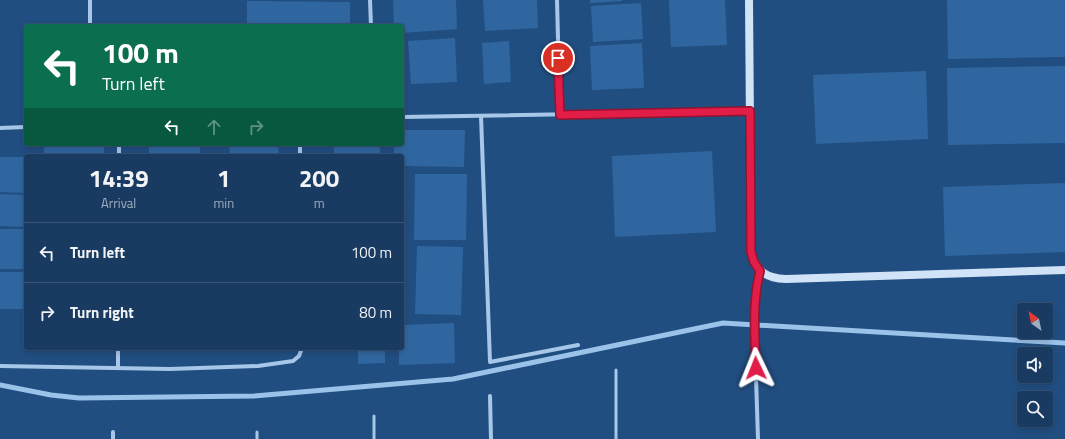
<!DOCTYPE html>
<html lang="en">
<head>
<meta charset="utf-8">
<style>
	body { margin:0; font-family:"Titillium Web",sans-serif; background:#224167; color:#f1f3f6; height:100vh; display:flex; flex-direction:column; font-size:15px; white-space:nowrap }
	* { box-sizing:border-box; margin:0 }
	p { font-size:13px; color:#9fadbd }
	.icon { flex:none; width:22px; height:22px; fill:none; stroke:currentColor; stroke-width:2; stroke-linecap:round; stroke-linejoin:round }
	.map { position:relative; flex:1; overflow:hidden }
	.drawer { position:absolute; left:24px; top:154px; width:380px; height:196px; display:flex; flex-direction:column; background:#193a61; border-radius:4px; box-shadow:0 2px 6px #0003,0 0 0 1px #375476 }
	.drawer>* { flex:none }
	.guide { position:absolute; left:24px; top:24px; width:380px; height:122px; border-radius:4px; box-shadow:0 2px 6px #0003,0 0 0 1px #375476; background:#0b6e4f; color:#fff; overflow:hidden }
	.needle { width:26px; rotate:327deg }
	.fabs { position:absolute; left:1017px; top:303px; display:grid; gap:8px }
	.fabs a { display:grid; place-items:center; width:36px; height:36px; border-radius:4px; background:#193a61; box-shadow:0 2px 6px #0003,0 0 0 1px #375476; font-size:20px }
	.pin { position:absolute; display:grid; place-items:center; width:34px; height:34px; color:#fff; margin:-17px; border:2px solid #fff; border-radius:50%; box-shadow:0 1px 4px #0007 }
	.me { position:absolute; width:44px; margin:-22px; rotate:358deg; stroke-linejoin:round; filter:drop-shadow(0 0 3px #0008) }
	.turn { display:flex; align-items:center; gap:14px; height:84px; padding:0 12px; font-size:18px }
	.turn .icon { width:52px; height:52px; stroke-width:2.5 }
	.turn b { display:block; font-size:28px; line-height:34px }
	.lanes { display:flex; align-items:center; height:38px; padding:0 12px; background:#0003; justify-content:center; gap:20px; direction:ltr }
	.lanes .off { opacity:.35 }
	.eta { display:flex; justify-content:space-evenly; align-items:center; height:68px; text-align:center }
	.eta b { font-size:24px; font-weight:700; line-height:28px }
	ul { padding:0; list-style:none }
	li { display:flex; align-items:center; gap:12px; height:60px; padding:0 12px; border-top:1px solid #375476 }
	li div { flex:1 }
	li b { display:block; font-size:15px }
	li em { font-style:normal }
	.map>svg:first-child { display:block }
</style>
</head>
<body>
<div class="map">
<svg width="1065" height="439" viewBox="0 0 1065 439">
	<rect width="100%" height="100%" fill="#214e81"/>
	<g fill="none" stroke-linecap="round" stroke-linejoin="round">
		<path stroke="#9bc2e9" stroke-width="5" d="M0 385 51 395 79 398 254 396 453 379 723 323 1065 343"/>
	</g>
	<g fill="#30669f">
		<path d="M393 0H456L457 29 402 33V26H394Z"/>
		<path d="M483 0H537L538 28 485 31Z"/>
		<path d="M590 0H622V1L590 3Z"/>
		<path d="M669 0H725L727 45 671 47Z"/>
		<path d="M947 0H1065V57L948 59Z"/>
		<path d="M247 1 350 2V26H247Z"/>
		<path d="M641 3 643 39 593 42 591 6Z"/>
		<path d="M455 38 457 82 411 84 408 41Z"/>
		<path d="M509 41 511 82 484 84 482 43Z"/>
		<path d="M642 43 644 88 592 90 590 46Z"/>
		<path d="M1065 66V143L948 145 947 68Z"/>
		<path d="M926 71 928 139 816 144 813 75Z"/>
		<path d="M402 130H465L464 167 402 166V156H394V144H402Z"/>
		<path d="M74 144H104V156H44V145Z"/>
		<rect x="149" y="144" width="51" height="12"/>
		<path d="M229 144H278L279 156H230Z"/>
		<rect x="334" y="144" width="46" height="12"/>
		<path d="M712 151 716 232 615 237 612 156Z"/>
		<path d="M0 157H26V193L0 192Z"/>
		<path d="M415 174H467L466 240H414Z"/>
		<path d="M1065 183V252L945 256 943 187Z"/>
		<path d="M0 194 26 195V227L0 226Z"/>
		<rect x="0" y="229" width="26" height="40"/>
		<path d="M417 246 463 247 461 315 415 314Z"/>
		<rect x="0" y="272" width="26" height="37"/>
		<path d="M454 323 455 363 399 365V348H402V325Z"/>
		<path d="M358 348H385V363L358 364Z"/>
	</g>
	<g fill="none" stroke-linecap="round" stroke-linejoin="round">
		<g stroke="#a7c7e8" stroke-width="3">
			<path d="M616 370V439"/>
			<path d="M257 439V432"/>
			<path d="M374 439V416"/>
		</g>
		<g stroke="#a7c7e8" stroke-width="4">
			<path d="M90 0V26"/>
			<path d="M370 0 371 26"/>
			<path d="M557 0 560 115"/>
			<path d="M481 116 490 362 578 345"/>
			<path d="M402 117 750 111"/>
			<path d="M0 128 26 127"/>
			<path d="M300 144V156"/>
			<path d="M119 156V144"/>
			<path d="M0 366 170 369 258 366 293 361 299 356 302 348"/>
			<path d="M118 367V348"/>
			<path d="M490 396 491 439"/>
			<path d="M113 439V432"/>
			<path d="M758 439 754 315 755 295 760 271"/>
		</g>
		<path stroke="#d1e3f7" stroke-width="8" d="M749 0 751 252C757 272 766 278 786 279L1065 270"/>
	</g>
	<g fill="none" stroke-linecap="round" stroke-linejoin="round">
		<defs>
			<path id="route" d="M558 58 560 115 750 111 751 252 754 262 760 271C752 303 755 335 756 368"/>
		</defs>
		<use href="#route" stroke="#92132f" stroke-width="10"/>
		<use href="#route" stroke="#e11d48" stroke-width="7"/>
	</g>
</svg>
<div class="fabs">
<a><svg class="needle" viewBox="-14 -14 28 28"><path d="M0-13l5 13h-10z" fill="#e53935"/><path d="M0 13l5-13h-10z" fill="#9fadbd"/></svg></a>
<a><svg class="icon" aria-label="sound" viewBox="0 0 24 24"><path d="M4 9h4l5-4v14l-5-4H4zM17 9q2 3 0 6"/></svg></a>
<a><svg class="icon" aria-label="search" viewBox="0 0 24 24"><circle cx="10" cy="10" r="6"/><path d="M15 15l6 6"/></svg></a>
</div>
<div class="pin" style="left:558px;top:58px;background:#d93025"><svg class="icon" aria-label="arrive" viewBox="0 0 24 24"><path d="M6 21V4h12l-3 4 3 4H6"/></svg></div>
<svg class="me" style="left:756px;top:368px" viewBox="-20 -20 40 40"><path d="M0-17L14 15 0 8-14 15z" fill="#e11d48" stroke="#fff" stroke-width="4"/></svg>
<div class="guide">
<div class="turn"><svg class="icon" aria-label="left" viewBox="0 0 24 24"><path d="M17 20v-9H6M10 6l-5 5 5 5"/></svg><div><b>100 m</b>Turn left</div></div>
<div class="lanes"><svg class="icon" aria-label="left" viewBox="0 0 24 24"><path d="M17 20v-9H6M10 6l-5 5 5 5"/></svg><svg class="icon off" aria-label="ahead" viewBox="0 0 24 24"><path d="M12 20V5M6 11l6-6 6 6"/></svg><svg class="icon off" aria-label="right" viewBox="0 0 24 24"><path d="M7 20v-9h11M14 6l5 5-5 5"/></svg></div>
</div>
<section class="drawer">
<div class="eta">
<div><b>14:39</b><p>Arrival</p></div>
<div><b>1</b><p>min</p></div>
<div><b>200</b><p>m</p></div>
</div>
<ul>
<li><svg class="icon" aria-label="left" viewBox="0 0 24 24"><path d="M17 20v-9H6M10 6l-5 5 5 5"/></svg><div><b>Turn left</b></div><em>100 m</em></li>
<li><svg class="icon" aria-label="right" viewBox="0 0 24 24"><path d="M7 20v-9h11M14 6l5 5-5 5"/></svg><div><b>Turn right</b></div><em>80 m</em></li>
</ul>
</section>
</div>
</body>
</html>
